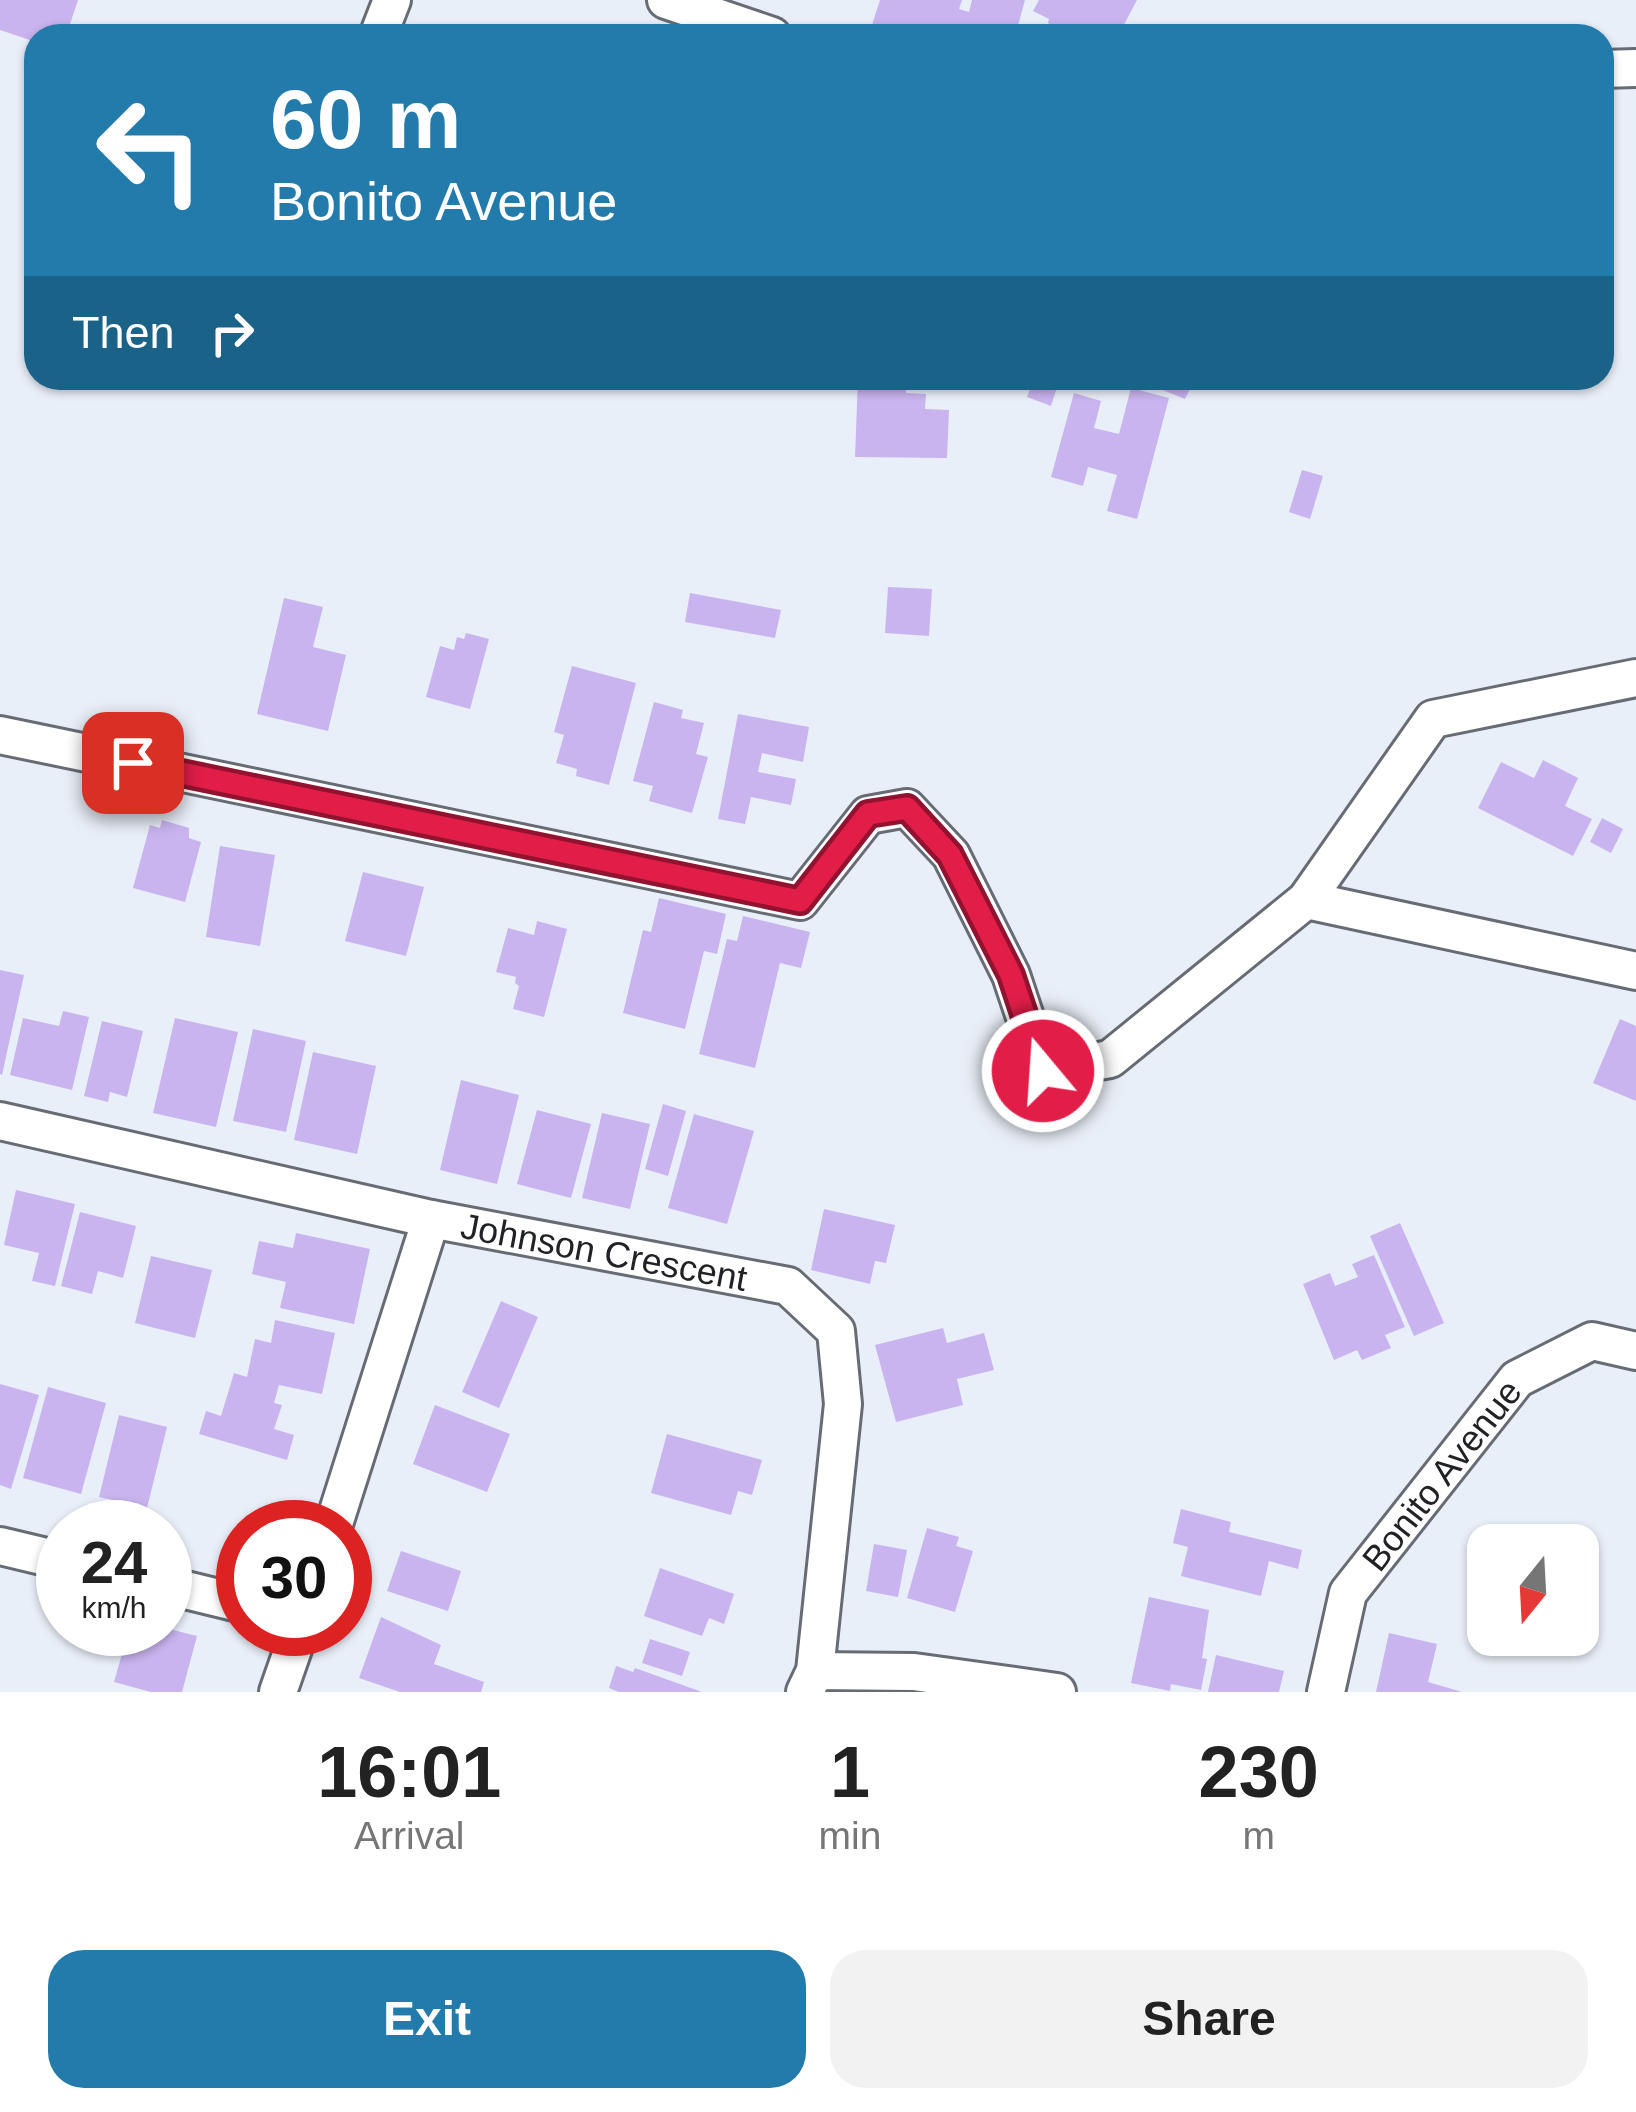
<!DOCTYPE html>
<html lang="en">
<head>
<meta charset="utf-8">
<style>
	body { margin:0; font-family:Arial,sans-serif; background:#f2f2f2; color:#222; height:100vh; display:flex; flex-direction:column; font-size:45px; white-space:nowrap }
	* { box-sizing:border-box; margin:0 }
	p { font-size:39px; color:#767676 }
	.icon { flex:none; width:66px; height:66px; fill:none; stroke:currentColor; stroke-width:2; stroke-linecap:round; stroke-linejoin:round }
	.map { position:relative; height:1692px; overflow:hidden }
	.panel { display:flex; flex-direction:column; background:#fff; flex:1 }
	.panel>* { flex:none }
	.hud { position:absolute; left:24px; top:24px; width:1590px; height:366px; border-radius:36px; box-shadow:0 3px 9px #0004; background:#227baa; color:#fff; overflow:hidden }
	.needle { width:78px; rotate:198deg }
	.controls { position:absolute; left:1467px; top:1524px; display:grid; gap:24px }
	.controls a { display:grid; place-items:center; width:132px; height:132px; border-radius:24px; background:#fff; box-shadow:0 3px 9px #0004; font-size:60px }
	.speed { position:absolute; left:36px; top:1500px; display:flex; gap:24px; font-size:60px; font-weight:700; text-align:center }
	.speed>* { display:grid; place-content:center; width:156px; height:156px; border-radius:50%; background:#fff; box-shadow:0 3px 9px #0004; line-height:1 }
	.speed small { font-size:30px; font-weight:400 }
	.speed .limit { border:18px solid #d22; background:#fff; color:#111 }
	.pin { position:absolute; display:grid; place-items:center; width:102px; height:102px; color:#fff; margin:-51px; border-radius:24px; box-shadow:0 6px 18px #0006 }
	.me { position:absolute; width:132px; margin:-66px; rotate:342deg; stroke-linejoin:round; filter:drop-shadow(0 0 9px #0008) }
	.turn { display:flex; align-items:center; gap:42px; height:252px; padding:0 48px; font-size:54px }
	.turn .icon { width:156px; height:156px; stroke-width:2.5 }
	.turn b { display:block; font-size:84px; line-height:102px }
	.then { display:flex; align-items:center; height:114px; padding:0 48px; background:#0003; gap:24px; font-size:45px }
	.eta { display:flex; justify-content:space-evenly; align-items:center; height:204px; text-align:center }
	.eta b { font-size:72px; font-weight:700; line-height:84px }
	.primary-button { display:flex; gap:24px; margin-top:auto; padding:24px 48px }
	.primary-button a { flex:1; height:138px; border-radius:36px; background:#227baa; color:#fff; font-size:48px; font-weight:700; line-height:138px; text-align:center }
	.primary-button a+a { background:#f2f2f2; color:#222 }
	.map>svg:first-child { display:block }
</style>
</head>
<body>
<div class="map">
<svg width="1636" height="1692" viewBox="0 0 1636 1692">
	<rect width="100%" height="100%" fill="#e9eff8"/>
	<g fill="#c9b4ef">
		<path d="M0 0H78L66 36H36V42L0 30Z"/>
		<path d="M880 0H962L959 9 969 12 972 0H1025L1015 36H897L871 28Z"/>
		<path d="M1039 0H1137L1118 36H1067L1048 23 1049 19 1033 11Z"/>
		<path d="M858 378H907L906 393 926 394 925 409 949 410 947 458 855 457Z"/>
		<path d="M1034 378H1060L1051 406 1027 397Z"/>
		<path d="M1158 378 1191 387 1185 399 1155 387Z"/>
		<path d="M1131 388 1169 398 1137 519 1107 511 1117 475 1088 467 1083 486 1051 477 1074 393 1101 401 1094 428 1119 434Z"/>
		<path d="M1302 470 1323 476 1310 519 1289 512Z"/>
		<path d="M888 587 932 589 929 636 885 633Z"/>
		<path d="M690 593 781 610 775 638 685 622Z"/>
		<path d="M284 598 323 607 313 647 346 655 328 731 257 714Z"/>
		<path d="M466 633 489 639 470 709 426 697 440 646 454 650 457 637 464 639Z"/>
		<path d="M572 666 636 683 609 785 576 776 577 769 556 763 564 735 554 732Z"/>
		<path d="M654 702 683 710 681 718 704 723 696 754 708 757 692 813 649 801 653 786 633 781Z"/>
		<path d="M738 714 809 727 803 762 762 753 758 772 796 779 791 805 751 797 745 824 718 819Z"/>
		<path d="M1543 760 1578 778 1565 806 1592 819 1573 856 1478 808 1501 762 1534 778Z"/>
		<path d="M1602 818 1623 829 1611 853 1590 842Z"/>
		<path d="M162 820 189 828V838L201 842 185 902 133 888 150 825 160 828Z"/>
		<path d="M220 846 275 855 260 946 206 937Z"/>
		<path d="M363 872 424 887 406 956 345 941Z"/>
		<path d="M659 898 726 914 717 954 704 951 685 1029 623 1013 643 930 651 932Z"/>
		<path d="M743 916 810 932 801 968 780 963 755 1068 699 1054 727 939 737 941Z"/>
		<path d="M537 921 567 929 544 1017 513 1009 519 986 515 983 516 977 496 972 508 928 534 935Z"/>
		<path d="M0 970 24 975 2 1075 0 1074Z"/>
		<path d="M63 1011 89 1017 72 1090 10 1075 23 1018 59 1026Z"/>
		<path d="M175 1018 238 1032 216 1127 153 1113Z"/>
		<path d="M1620 1019 1636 1026V1101L1593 1083Z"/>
		<path d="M102 1021 143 1031 127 1097 110 1092 108 1102 84 1096Z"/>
		<path d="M253 1029 306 1041 286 1132 233 1121Z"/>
		<path d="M313 1052 376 1066 357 1154 294 1140Z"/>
		<path d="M461 1080 519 1095 497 1184 440 1170Z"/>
		<path d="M663 1104 686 1111 668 1176 645 1169Z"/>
		<path d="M537 1110 591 1124 571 1198 517 1184Z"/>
		<path d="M602 1113 650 1124 630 1209 582 1198Z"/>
		<path d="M694 1114 754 1131 727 1224 668 1208Z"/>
		<path d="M16 1190 75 1204 55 1286 32 1281 39 1253 4 1245Z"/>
		<path d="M824 1209 895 1225 886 1263 875 1261 870 1284 811 1270Z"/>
		<path d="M80 1212 136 1226 123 1278 98 1271 92 1294 61 1286Z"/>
		<path d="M1400 1223 1444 1323 1414 1336 1370 1236Z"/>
		<path d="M296 1233 370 1249 354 1324 280 1308 286 1282 252 1274 259 1241 293 1248Z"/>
		<path d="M1374 1255 1405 1327 1385 1335 1391 1348 1362 1360 1357 1350 1334 1360 1303 1284 1330 1273 1335 1286 1358 1277 1352 1264Z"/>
		<path d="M151 1256 212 1270 195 1338 135 1323Z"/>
		<path d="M501 1301 538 1317 499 1408 462 1392Z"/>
		<path d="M275 1320 335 1333 322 1394 279 1385 274 1403 282 1405 274 1429 294 1435 287 1460 199 1434 206 1411 221 1416 234 1373 247 1377 255 1339 271 1343Z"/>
		<path d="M943 1328 947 1343 984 1333 994 1370 957 1379 963 1405 896 1422 875 1345Z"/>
		<path d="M0 1384 39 1395 11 1489 0 1485Z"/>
		<path d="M48 1387 106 1403 81 1494 23 1478Z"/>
		<path d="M435 1405 510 1434 487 1492 413 1464Z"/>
		<path d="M119 1415 167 1427 147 1508 99 1497Z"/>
		<path d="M667 1434 762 1460 752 1495 738 1491 731 1515 651 1493Z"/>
		<path d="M1181 1509 1231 1522 1229 1532 1302 1550 1298 1569 1269 1561 1261 1596 1181 1576 1188 1547 1173 1543Z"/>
		<path d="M927 1528 959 1537 956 1546 973 1551 955 1612 907 1598Z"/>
		<path d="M874 1544 907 1550 898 1597 866 1591Z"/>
		<path d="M401 1551 461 1571 448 1611 387 1591Z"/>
		<path d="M660 1568 734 1594 724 1624 709 1618 702 1636 644 1616Z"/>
		<path d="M1149 1597 1209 1610 1202 1658 1207 1659 1201 1690 1171 1684 1170 1691 1131 1683Z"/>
		<path d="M381 1617 441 1645 434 1664 484 1682 481 1692H400L359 1678Z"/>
		<path d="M165 1628 197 1636 182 1692H151L114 1682 129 1629Z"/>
		<path d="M1389 1633 1437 1644 1428 1682 1462 1692H1376Z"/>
		<path d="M650 1639 690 1652 682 1676 642 1663Z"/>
		<path d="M1216 1655 1284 1671 1279 1692H1208Z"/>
		<path d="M616 1666 633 1672 635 1668 702 1692H619L609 1688Z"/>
	</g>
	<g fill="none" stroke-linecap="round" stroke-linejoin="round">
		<defs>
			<g id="street">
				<path d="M666 0 772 36"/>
				<path d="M378 36 392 0"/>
				<path d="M1602 69 1636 68"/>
				<path d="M0 735 800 901 868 815 907 808 951 855 1011 975 1043 1071 1110 1059 1306 900 1433 719 1636 678"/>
				<path d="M1306 900 1636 971"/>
				<path id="s1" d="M0 1121 431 1219 788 1286 836 1331 843 1404 815 1671 805 1692"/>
				<path d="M333 1527 431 1219"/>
				<path d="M0 1546 63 1561"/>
				<path d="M165 1585 243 1604"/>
				<path d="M815 1671 914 1672 1057 1692"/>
				<path d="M278 1692 300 1629"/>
				<path id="s2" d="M1326 1692 1348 1593 1517 1379 1592 1341 1636 1351"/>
			</g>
		</defs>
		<use href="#street" stroke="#676c74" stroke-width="42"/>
		<use href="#street" stroke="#fff" stroke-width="36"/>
	</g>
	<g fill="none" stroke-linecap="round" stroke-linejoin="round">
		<defs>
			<path id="route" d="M133 763 800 901 868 814 907 808 950 855 1011 975 1043 1071"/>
		</defs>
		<use href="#route" stroke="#92132f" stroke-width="30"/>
		<use href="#route" stroke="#e11d48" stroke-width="21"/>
	</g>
	<g text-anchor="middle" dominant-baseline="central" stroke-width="12" stroke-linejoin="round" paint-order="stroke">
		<g font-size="36" fill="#202225" stroke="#fbfcfe">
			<text stroke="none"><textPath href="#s1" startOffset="618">Johnson Crescent</textPath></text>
			<text stroke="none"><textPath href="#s2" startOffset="252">Bonito Avenue</textPath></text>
		</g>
	</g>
</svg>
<div class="controls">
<a><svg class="needle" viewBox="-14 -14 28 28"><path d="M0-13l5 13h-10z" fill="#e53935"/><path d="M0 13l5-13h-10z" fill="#767676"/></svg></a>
</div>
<div class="speed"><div>24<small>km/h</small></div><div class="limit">30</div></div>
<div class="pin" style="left:133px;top:763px;background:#d93025"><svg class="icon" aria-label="arrive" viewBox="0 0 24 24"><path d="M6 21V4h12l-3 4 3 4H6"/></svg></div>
<svg class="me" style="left:1043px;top:1071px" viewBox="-20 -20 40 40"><circle r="17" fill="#e11d48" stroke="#fff" stroke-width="3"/><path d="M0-11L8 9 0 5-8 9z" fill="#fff"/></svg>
<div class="hud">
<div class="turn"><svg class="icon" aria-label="left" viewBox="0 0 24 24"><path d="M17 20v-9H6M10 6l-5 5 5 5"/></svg><div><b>60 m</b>Bonito Avenue</div></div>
<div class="then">Then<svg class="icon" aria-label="right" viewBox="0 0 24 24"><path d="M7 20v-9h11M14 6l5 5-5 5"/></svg></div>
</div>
</div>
<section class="panel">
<div class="eta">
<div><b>16:01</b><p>Arrival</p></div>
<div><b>1</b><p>min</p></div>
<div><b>230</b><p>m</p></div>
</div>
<div class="primary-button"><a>Exit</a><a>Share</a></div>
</section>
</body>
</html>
